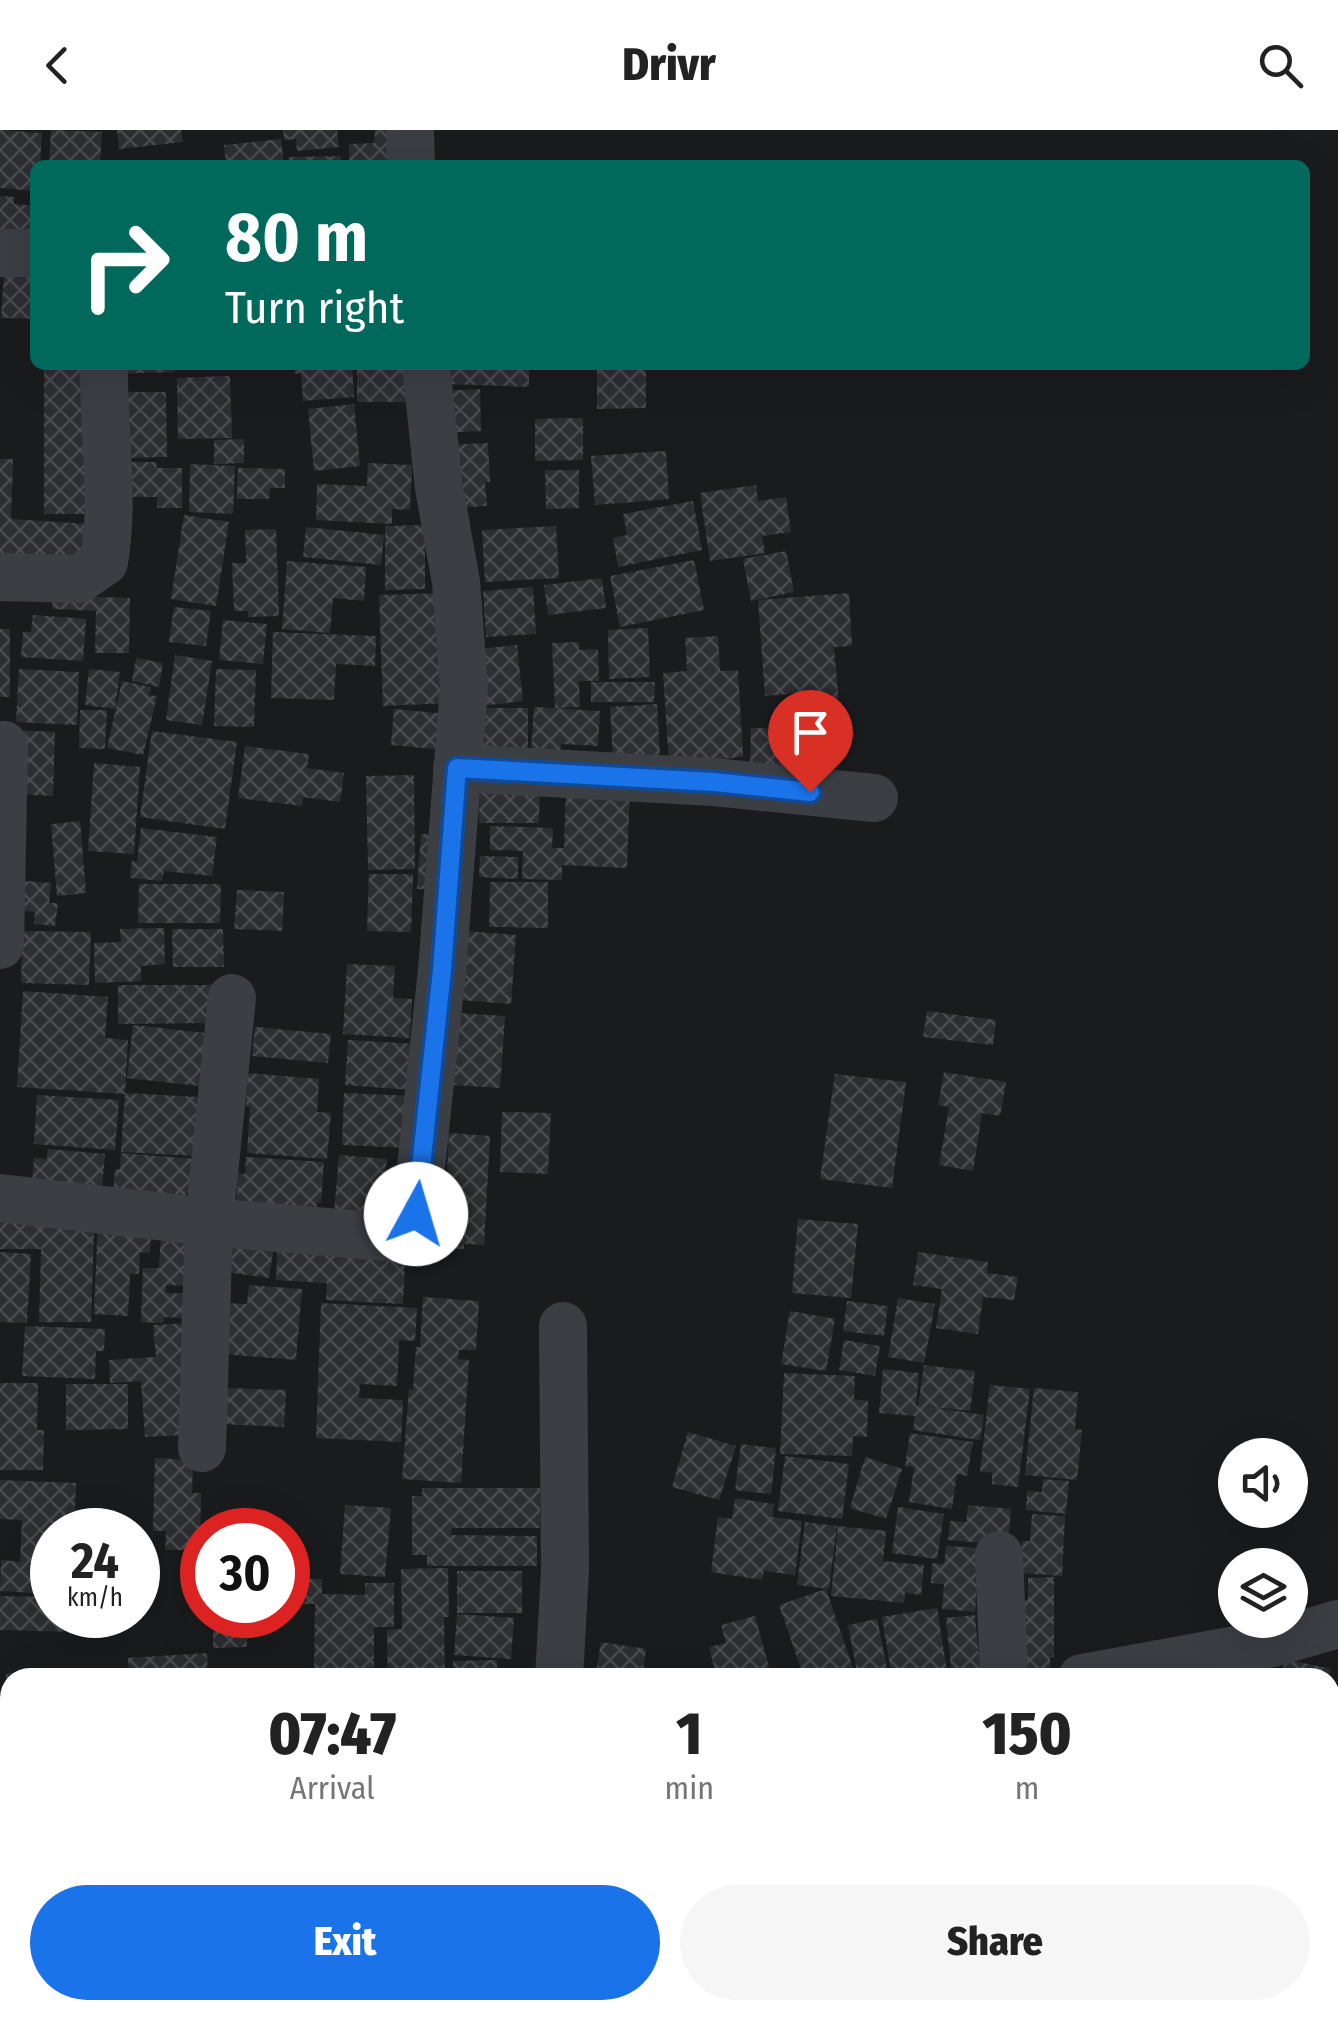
<!DOCTYPE html>
<html lang="en">
<head>
<meta charset="utf-8">
<style>
	body { margin:0; font-family:"Fira Sans Condensed",sans-serif; background:#f6f6f6; color:#222; height:100vh; display:flex; flex-direction:column; font-size:38px; white-space:nowrap }
	* { box-sizing:border-box; margin:0 }
	p { font-size:32px; color:#767676 }
	.icon { flex:none; width:55px; height:55px; fill:none; stroke:currentColor; stroke-width:2; stroke-linecap:round; stroke-linejoin:round }
	.map { position:relative; flex:1; overflow:hidden }
	.panel { position:absolute; left:0px; top:1538px; width:1340px; height:352px; display:flex; flex-direction:column; background:#fff; border-radius:30px 30px 0 0; box-shadow:0 10px 40px #0002 }
	.panel>* { flex:none }
	.banner { position:absolute; left:30px; top:30px; width:1280px; height:210px; border-radius:15px; box-shadow:0 10px 40px #0002; background:#00695c; color:#fff; overflow:hidden }
	.buttons { position:absolute; left:1218px; top:1308px; display:grid; gap:20px }
	.buttons a { display:grid; place-items:center; width:90px; height:90px; border-radius:50%; background:#fff; box-shadow:0 10px 40px #0002; font-size:50px }
	.speed { position:absolute; left:30px; top:1378px; display:flex; gap:20px; font-size:50px; font-weight:700; text-align:center }
	.speed>* { display:grid; place-content:center; width:130px; height:130px; border-radius:50%; background:#fff; box-shadow:0 10px 40px #0002; line-height:1 }
	.speed small { font-size:25px; font-weight:400 }
	.speed .limit { border:15px solid #d22; background:#fff; color:#111 }
	.pin { position:absolute; display:grid; place-items:center; width:85px; height:85px; color:#fff; margin:-102px -42px; border-radius:50% 50% 50% 0; rotate:-45deg; box-shadow:0 0 10px #0007 }
	.pin .icon { rotate:45deg }
	.me { position:absolute; width:110px; margin:-55px; rotate:6deg; stroke-linejoin:round; filter:drop-shadow(0 0 8px #0008) }
	.turn { display:flex; align-items:center; gap:35px; height:210px; padding:0 30px; font-size:45px }
	.turn .icon { width:130px; height:130px; stroke-width:2.5 }
	.turn b { display:block; font-size:70px; line-height:85px }
	.eta { display:flex; justify-content:space-evenly; align-items:center; height:170px; text-align:center }
	.eta b { font-size:60px; font-weight:800; line-height:70px }
	.primary-button { display:flex; gap:20px; margin-top:auto; padding:20px 30px }
	.primary-button a { flex:1; height:115px; border-radius:60px; background:#1a73e8; color:#fff; font-size:40px; font-weight:800; line-height:115px; text-align:center }
	.primary-button a+a { background:#f6f6f6; color:#222 }
	header { display:flex; justify-content:space-between; align-items:center; height:130px; padding:0 30px; background:#fff; font-size:45px; font-weight:800 }
	.map>svg:first-child { display:block }
</style>
</head>
<body>
<header><svg class="icon" aria-label="back" viewBox="0 0 24 24"><path d="M15 5l-7 7 7 7"/></svg>Drivr<svg class="icon" aria-label="search" viewBox="0 0 24 24"><circle cx="10" cy="10" r="6"/><path d="M15 15l6 6"/></svg></header>
<div class="map">
<svg width="1338" height="1889" viewBox="0 0 1338 1889">
	<defs>
		<pattern id="building-cross-hatch" width="8" height="8" patternUnits="userSpaceOnUse" patternTransform="scale(2.5)"><rect width="8" height="8" fill="#2d2e31"/><path d="M0 0l8 8M0 8l8-8" fill="none" stroke="#494a4d"/></pattern>
	</defs>
	<rect width="100%" height="100%" fill="#1a1b1d"/>
	<g fill="url(#building-cross-hatch)">
		<path d="M0 0 42 3 40 35H35V61L0 58Z"/>
		<path d="M51 0 102 2 100 35 49 34Z"/>
		<path d="M117 0H181L183 12 119 19Z"/>
		<path d="M283 0H337L339 17 297 21 296 9 284 10Z"/>
		<path d="M375 0H397L406 35H349V14L374 13Z"/>
		<path d="M281 9 284 35H226L224 15Z"/>
		<path d="M341 26V35H289V27Z"/>
		<path d="M0 66 14 67V74L35 76V122L0 121Z"/>
		<path d="M5 131 35 133V189L1 188Z"/>
		<rect x="44" y="235" width="55" height="149"/>
		<path d="M113 235H174V242L113 244Z"/>
		<path d="M295 235H352L354 267 303 271 301 243 295 244Z"/>
		<rect x="357" y="235" width="51" height="37"/>
		<path d="M446 235H529V257L445 254Z"/>
		<path d="M646 235V278L597 279V236Z"/>
		<path d="M230 246 232 308 178 309 177 248Z"/>
		<path d="M480 259 481 301 443 303 441 261Z"/>
		<path d="M115 262H166L167 327 116 328Z"/>
		<path d="M354 274 360 336 314 341 308 279Z"/>
		<path d="M583 288V330L535 331V289Z"/>
		<path d="M244 309V333L214 334V310Z"/>
		<path d="M488 313 490 352H485L487 376 453 378 441 315Z"/>
		<path d="M666 321 669 369 595 375 591 326Z"/>
		<path d="M0 329H13L11 389 89 394 88 438 0 436Z"/>
		<path d="M120 332H156L157 338H182V378H157V367H120Z"/>
		<path d="M368 333 412 335 410 380 392 379V394L316 390 317 354 367 356Z"/>
		<path d="M190 334 235 336 233 384 189 382Z"/>
		<path d="M238 338 285 339V358H270L269 369H237Z"/>
		<path d="M545 340H579V378L546 379Z"/>
		<path d="M756 355 758 371 786 367 791 402 762 406 765 423 710 431 700 363Z"/>
		<path d="M693 371 702 420 618 437 613 408 627 405 623 384Z"/>
		<path d="M184 385 229 392 216 476 171 469Z"/>
		<path d="M425 395V459L385 460V396Z"/>
		<path d="M556 396 559 448 485 452 482 400Z"/>
		<path d="M306 397 384 405 381 435 303 427Z"/>
		<path d="M276 399 279 486 248 487V481H234L232 433H246L245 400Z"/>
		<path d="M786 421 794 462 751 471 743 429Z"/>
		<path d="M694 430 704 480 620 497 610 446Z"/>
		<path d="M287 431 366 437 364 471 333 468 330 503 282 499Z"/>
		<path d="M602 448 606 478 548 485 544 455Z"/>
		<path d="M533 457 536 504 486 507 483 461Z"/>
		<path d="M53 461 96 463V467L130 468 129 523H95L96 481 52 479Z"/>
		<path d="M444 463 447 573 383 576 379 465Z"/>
		<path d="M849 463 852 516 834 517 841 596 814 598 811 562 765 566 758 470Z"/>
		<path d="M174 477 211 481 206 516 169 512Z"/>
		<path d="M33 485 86 489 83 531 21 527 23 502H31Z"/>
		<path d="M223 490 267 494 263 534 219 530Z"/>
		<path d="M648 498 650 547 609 549 608 500Z"/>
		<rect x="0" y="499" width="10" height="68"/>
		<path d="M273 502 376 506 375 536 336 534 334 570 271 568Z"/>
		<path d="M718 506 720 541 738 540 743 627 669 633 663 543 687 541 685 508Z"/>
		<path d="M579 512V520L598 519 599 551H579L580 577 555 578 552 513Z"/>
		<path d="M517 515 523 571 481 576 476 519Z"/>
		<path d="M175 525 212 531 202 595 166 590Z"/>
		<path d="M136 528 163 533 159 557 132 551Z"/>
		<path d="M19 539 79 542 77 595 16 592Z"/>
		<path d="M89 539 120 542 115 579 85 575Z"/>
		<path d="M216 539 256 540 254 597 214 596Z"/>
		<path d="M122 551 151 557 149 565 157 566 143 625 107 618Z"/>
		<path d="M591 552H655L654 572H591Z"/>
		<path d="M657 574 660 625 613 628 610 577Z"/>
		<path d="M534 577 600 581 598 616 561 614 560 624 531 622Z"/>
		<path d="M484 578H528V619H476Z"/>
		<path d="M394 579 448 584 445 620 391 615Z"/>
		<path d="M80 580H107L105 619 79 618Z"/>
		<path d="M751 598 803 599 801 639 750 638Z"/>
		<path d="M13 600 55 602 53 666 10 664Z"/>
		<path d="M152 601 237 612 225 699 140 687Z"/>
		<path d="M814 603 838 605 837 625 813 623Z"/>
		<path d="M245 616 309 624 307 638 344 643 340 672 303 667 302 676 238 668Z"/>
		<path d="M94 633 140 637 134 724 88 721Z"/>
		<path d="M414 645 415 739 368 740 366 646Z"/>
		<path d="M480 649H540L539 693H479Z"/>
		<path d="M566 655 630 657 627 738 562 735V750L522 749 523 721 490 720V696L553 698 552 718H564Z"/>
		<path d="M80 691 86 763 57 766 51 694Z"/>
		<path d="M141 698 217 707 212 746 164 741 162 751 130 748 132 731 137 732Z"/>
		<path d="M421 704 446 705 442 760 417 759Z"/>
		<path d="M480 726 518 727V749L479 747Z"/>
		<path d="M369 744H413L411 802 367 801Z"/>
		<path d="M25 751 51 753 49 773H58L55 796 34 794 35 782 23 781Z"/>
		<path d="M490 752H548V798L489 797Z"/>
		<path d="M139 754H221L220 793H138Z"/>
		<path d="M237 760 284 762 282 801 234 799Z"/>
		<path d="M164 798 165 834 141 836V851L95 853 94 813 121 812 120 799Z"/>
		<path d="M172 799H223L224 837H173Z"/>
		<path d="M23 801 91 802 89 855 21 853Z"/>
		<path d="M466 801 516 805 511 874 461 870Z"/>
		<path d="M347 834 395 836 393 868 412 869 410 908 343 904Z"/>
		<path d="M118 855H212V893L118 894Z"/>
		<path d="M23 861 108 867 105 908 128 910 125 964 17 957Z"/>
		<path d="M927 881 996 890 993 915 923 907Z"/>
		<path d="M459 883 505 886 500 958 437 954Z"/>
		<path d="M133 895 215 904 209 957 127 948Z"/>
		<path d="M255 897 331 904 328 933 252 926Z"/>
		<path d="M348 910 417 914 413 960 345 955Z"/>
		<path d="M944 942 1006 952 1000 986 982 983 973 1041 939 1035 949 977 938 975Z"/>
		<path d="M248 943 319 949 317 982 331 983 327 1029 247 1023 250 977H246Z"/>
		<path d="M835 944 906 952 892 1058 820 1049Z"/>
		<path d="M125 963 200 967 196 1026 121 1022Z"/>
		<path d="M344 963 413 966 410 1018 342 1015Z"/>
		<path d="M37 965 119 970 115 1020 34 1014Z"/>
		<path d="M502 982 551 983 548 1044 500 1042Z"/>
		<path d="M449 1003 490 1006 484 1115 464 1114V1119L424 1117 428 1042 447 1043Z"/>
		<path d="M48 1019 105 1024 101 1070 31 1064 34 1028 47 1029Z"/>
		<path d="M121 1023 196 1029 193 1064 186 1063 185 1082 112 1077 115 1039H120Z"/>
		<path d="M339 1025 387 1029 385 1047 410 1049 407 1082 383 1080 381 1099 333 1095Z"/>
		<path d="M246 1027 324 1032 321 1073 317 1072 316 1089 236 1085 238 1043 245 1044Z"/>
		<path d="M0 1081 94 1097 91 1192H39L41 1119H0Z"/>
		<path d="M98 1088 152 1091 150 1123 140 1122 139 1144H130L128 1186 94 1184Z"/>
		<path d="M798 1089 858 1094 851 1168 792 1163Z"/>
		<path d="M232 1102 275 1108 269 1148 227 1142Z"/>
		<path d="M161 1106 189 1107 197 1156 166 1155V1163L200 1164 199 1189 164 1187 163 1193 141 1192 143 1138H159Z"/>
		<path d="M278 1108 406 1114 403 1174 326 1170 327 1153 276 1150Z"/>
		<path d="M0 1122 31 1124 27 1193 0 1192Z"/>
		<path d="M918 1122 988 1132 987 1143 1018 1147 1014 1170 983 1167 978 1204 936 1198 942 1159 913 1155Z"/>
		<path d="M249 1155 302 1159 296 1230 223 1224 227 1173 247 1174Z"/>
		<path d="M423 1167 479 1171 476 1220H459L458 1229 469 1230 461 1353 402 1349 409 1259 413 1260 416 1217H420Z"/>
		<path d="M898 1168 935 1174 924 1233 888 1227Z"/>
		<path d="M847 1171 888 1176 884 1206 843 1201Z"/>
		<path d="M321 1173 417 1178 415 1211 399 1210 397 1256 360 1254 359 1268 403 1270 401 1312 316 1308Z"/>
		<path d="M790 1181 835 1189 826 1241 781 1234Z"/>
		<path d="M192 1193 198 1304 145 1307 141 1251 110 1253 109 1230 156 1227 153 1195Z"/>
		<path d="M25 1196 105 1199 104 1221H96L95 1249 22 1246Z"/>
		<path d="M844 1210 880 1216 875 1246 839 1240Z"/>
		<path d="M924 1235 975 1241 970 1281 923 1276 984 1285 980 1310 913 1300 915 1286 879 1283 883 1239 919 1243 916 1275 918 1276Z"/>
		<path d="M784 1243 855 1246 854 1269 868 1271 867 1307 853 1306 852 1326 780 1324Z"/>
		<path d="M0 1253H38L37 1300H44L43 1340H0Z"/>
		<path d="M66 1254H128V1299L66 1300Z"/>
		<path d="M990 1255 1030 1259 1018 1357 992 1354V1343L980 1341Z"/>
		<path d="M225 1258 286 1260 284 1297 222 1294Z"/>
		<path d="M1034 1258 1078 1262 1075 1299 1082 1300 1077 1350 1025 1345Z"/>
		<path d="M688 1302 736 1316 719 1370 672 1357Z"/>
		<path d="M910 1303 973 1312 967 1346 957 1344 952 1379 909 1372 914 1337 905 1336Z"/>
		<path d="M741 1314 776 1318 771 1364 735 1360Z"/>
		<path d="M785 1326 849 1334 842 1389 778 1381Z"/>
		<path d="M865 1327 902 1339 886 1389 850 1378Z"/>
		<path d="M155 1328 193 1330 192 1363H201L200 1420H165L166 1401H153Z"/>
		<path d="M1043 1349 1069 1351 1066 1384 1026 1380 1027 1361 1042 1362Z"/>
		<path d="M0 1350 76 1353 74 1400H52V1432L36 1431 52 1433V1464L0 1461 1 1430 20 1432 22 1390 0 1389Z"/>
		<path d="M422 1358H540V1398H452L451 1405 537 1406V1436H427V1425H412V1366H422Z"/>
		<path d="M735 1368 774 1374 772 1387 802 1391 795 1445 764 1441 762 1450 711 1442 718 1387 732 1389Z"/>
		<path d="M345 1375 391 1378 385 1447 340 1444Z"/>
		<path d="M968 1375 1011 1379 1008 1415 948 1410 950 1391 966 1392Z"/>
		<path d="M898 1377 944 1384 937 1429 892 1423Z"/>
		<path d="M1032 1384 1065 1386 1062 1446 1020 1443 1022 1411H1030Z"/>
		<path d="M805 1392 837 1396 829 1459 797 1455Z"/>
		<path d="M838 1396 886 1401 883 1431 924 1435 921 1465 905 1463 904 1473 831 1466Z"/>
		<path d="M946 1416 980 1418 975 1482 942 1479 944 1454 931 1453 932 1433 944 1434Z"/>
		<path d="M448 1438 449 1487H444L445 1548H388L387 1500 402 1499 401 1439Z"/>
		<rect x="457" y="1441" width="65" height="42"/>
		<path d="M1054 1447V1527H1050V1547H1012V1470H1028V1448Z"/>
		<path d="M289 1449H322V1464L365 1465V1453H394V1497H374V1548H314L315 1474H289Z"/>
		<path d="M826 1459 853 1538 826 1548H804L779 1475Z"/>
		<path d="M0 1466 52 1467V1485H76V1502L0 1500Z"/>
		<path d="M937 1478 948 1548H892L882 1487Z"/>
		<path d="M457 1484 514 1488 511 1529 454 1525Z"/>
		<path d="M228 1485H246L247 1517 213 1518V1498H228Z"/>
		<path d="M975 1485 981 1548H952L946 1488Z"/>
		<path d="M755 1486 772 1548H717L709 1517 726 1513 721 1495Z"/>
		<path d="M877 1489 889 1548H858L848 1495Z"/>
		<path d="M601 1512 646 1519 642 1548H595Z"/>
		<path d="M207 1523 208 1548H129L128 1528Z"/>
		<path d="M1285 1529 1331 1539 1329 1548H1281Z"/>
		<path d="M497 1530V1548H453V1531Z"/>
		<path d="M213 1540 262 1545V1548H212Z"/>
		<path d="M6 1543H59V1548H10V1595H6Z"/>
		<path d="M0 1618H8V1675L0 1676Z"/>
		<path d="M0 1738 10 1739V1826H4L3 1857H0Z"/>
		<path d="M292 1880H350V1889H291Z"/>
		<path d="M502 1880H600L596 1889H498Z"/>
		<path d="M672 1880H718L714 1889H668Z"/>
		<path d="M1036 1880H1068L1101 1889H1034Z"/>
		<path d="M1194 1880H1267L1266 1889H1194Z"/>
	</g>
	<g fill="none" stroke-linecap="round" stroke-linejoin="round">
		<g stroke="#3b3e43" stroke-width="48">
			<path d="M410 0 411 35"/>
			<path d="M0 123H35"/>
			<path d="M0 447 79 449 104 432C115 369 103 300 104 235"/>
			<path d="M457 638 713 652 874 668"/>
			<path d="M0 815 4 615"/>
			<path d="M0 1068 209 1092 386 1107C404 1108 410 1100 416 1084L442 840 464 557 456 452 439 358 426 235"/>
			<path d="M202 1318 209 1092 232 868"/>
			<path d="M999 1425 1004 1548"/>
			<path d="M559 1548 565 1440 563 1196"/>
			<path d="M1082 1548 1273 1513 1338 1494"/>
			<path d="M0 1692 10 1691"/>
			<path d="M492 1889 494 1880"/>
			<path d="M1154 1889 1156 1880"/>
		</g>
		<g stroke="#4e5258" stroke-width="8" stroke-dasharray="12 10" stroke-linecap="butt">
			<path d="M1330 1849 1338 1824"/>
			<path d="M1318 1889 1320 1880"/>
		</g>
	</g>
	<g fill="none" stroke-linecap="round" stroke-linejoin="round">
		<defs>
			<path id="route" d="M416 1084 442 840 457 638 714 652 810 662"/>
		</defs>
		<use href="#route" stroke="#114b97" stroke-width="25"/>
		<use href="#route" stroke="#1a73e8" stroke-width="18"/>
	</g>
</svg>
<div class="buttons">
<a><svg class="icon" aria-label="sound" viewBox="0 0 24 24"><path d="M4 9h4l5-4v14l-5-4H4zM17 9q2 3 0 6"/></svg></a>
<a><svg class="icon" aria-label="layers" viewBox="0 0 24 24"><path d="M12 4l9 5-9 5-9-5zM3 14l9 5 9-5"/></svg></a>
</div>
<div class="speed"><div>24<small>km/h</small></div><div class="limit">30</div></div>
<div class="pin" style="left:810px;top:662px;background:#d93025"><svg class="icon" aria-label="arrive" viewBox="0 0 24 24"><path d="M6 21V4h12l-3 4 3 4H6"/></svg></div>
<svg class="me" style="left:416px;top:1084px" viewBox="-20 -20 40 40"><circle r="19" fill="#fff"/><path d="M0-13L10 11 0 6-10 11z" fill="#1a73e8"/></svg>
<div class="banner">
<div class="turn"><svg class="icon" aria-label="right" viewBox="0 0 24 24"><path d="M7 20v-9h11M14 6l5 5-5 5"/></svg><div><b>80 m</b>Turn right</div></div>
</div>
<section class="panel">
<div class="eta">
<div><b>07:47</b><p>Arrival</p></div>
<div><b>1</b><p>min</p></div>
<div><b>150</b><p>m</p></div>
</div>
<div class="primary-button"><a>Exit</a><a>Share</a></div>
</section>
</div>
</body>
</html>
